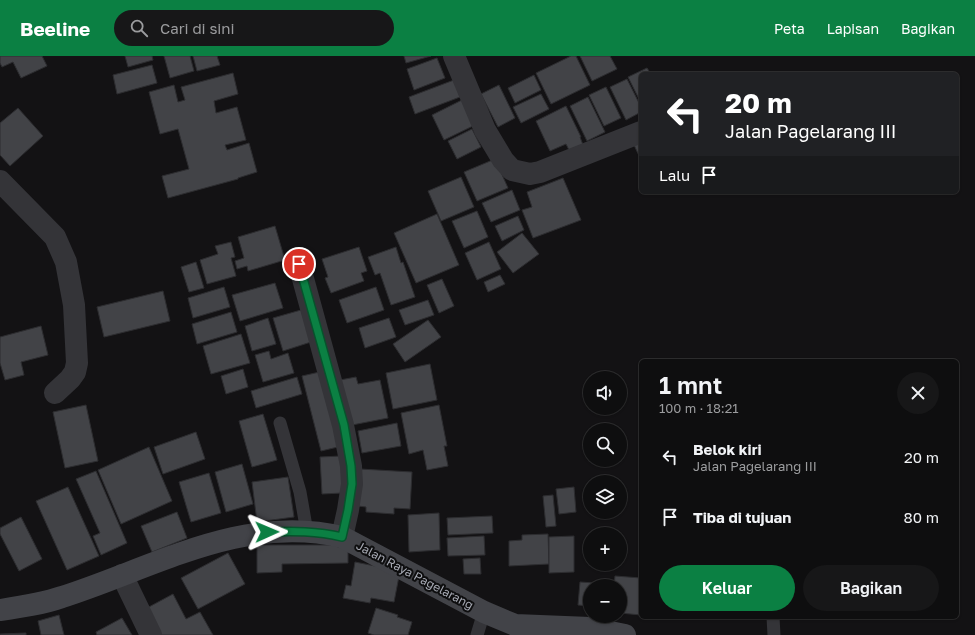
<!DOCTYPE html>
<html lang="id">
<head>
<meta charset="utf-8">
<style>
	body { margin:0; font-family:"Golos Text",sans-serif; background:#171718; color:#f1f3f6; height:100vh; display:flex; flex-direction:column; font-size:15px; white-space:nowrap }
	* { box-sizing:border-box; margin:0 }
	p { font-size:13px; color:#9b9c9e }
	.icon { flex:none; width:22px; height:22px; fill:none; stroke:currentColor; stroke-width:2; stroke-linecap:round; stroke-linejoin:round }
	.map { position:relative; flex:1; overflow:hidden }
	.side { position:absolute; left:639px; top:303px; width:320px; height:260px; display:flex; flex-direction:column; background:#0e0e0f; border-radius:6px; box-shadow:0 1px 3px #0004,0 0 0 1px #2e2e2f }
	.side>* { flex:none }
	.guide { position:absolute; left:639px; top:16px; width:320px; height:122px; border-radius:6px; box-shadow:0 1px 3px #0004,0 0 0 1px #2e2e2f; background:#202124; color:#fff; overflow:hidden }
	.controls { position:absolute; left:583px; top:315px; display:grid; gap:8px }
	.controls a { display:grid; place-items:center; width:44px; height:44px; border-radius:50%; background:#0e0e0f; box-shadow:0 1px 3px #0004,0 0 0 1px #2e2e2f; font-size:20px }
	.pin { position:absolute; display:grid; place-items:center; width:34px; height:34px; color:#fff; margin:-17px; border:2px solid #fff; border-radius:50%; box-shadow:0 1px 4px #0007 }
	.me { position:absolute; width:44px; margin:-22px; rotate:89deg; stroke-linejoin:round; filter:drop-shadow(0 0 3px #0008) }
	.turn { display:flex; align-items:center; gap:14px; height:84px; padding:0 20px; font-size:18px }
	.turn .icon { width:52px; height:52px; stroke-width:2.5 }
	.turn b { display:block; font-size:28px; line-height:34px }
	.then { display:flex; align-items:center; height:38px; padding:0 20px; background:#0003; gap:8px; font-size:15px }
	.round { display:grid; place-items:center; flex:none; width:42px; height:42px; border-radius:21px; background:#171718 }
	.headline { display:flex; align-items:center; justify-content:space-between; height:68px; padding:0 20px }
	h1 { font-size:24px; font-weight:600; line-height:30px }
	.action { display:flex; gap:8px; margin-top:auto; padding:8px 20px }
	.action a { flex:1; height:46px; border-radius:24px; background:#0b8043; color:#fff; font-size:16px; font-weight:600; line-height:46px; text-align:center }
	.action a+a { background:#171718; color:#f1f3f6 }
	ul { padding:0; list-style:none }
	li { display:flex; align-items:center; gap:12px; height:60px; padding:0 20px }
	li div { flex:1 }
	li b { display:block; font-size:15px }
	li em { font-style:normal }
	header { display:flex; align-items:center; gap:24px; box-sizing:border-box; height:56px; padding:0 20px; background:#0b8043; color:#fff }
	header strong { font-size:19px }
	nav { display:flex; gap:22px; margin-inline-start:auto; font-size:14px }
	.search { width:280px; height:36px; background:#171718; display:flex; align-items:center; gap:10px; box-sizing:border-box; padding:0 14px; border-radius:22px; color:#9b9c9e; font-size:15px }
	.map>svg:first-child { display:block }
</style>
</head>
<body>
<header>
<strong>Beeline</strong>
<div class="search"><svg class="icon" aria-label="search" viewBox="0 0 24 24"><circle cx="10" cy="10" r="6"/><path d="M15 15l6 6"/></svg>Cari di sini</div>
<nav><a>Peta</a><a>Lapisan</a><a>Bagikan</a></nav>
</header>
<div class="map">
<svg width="975" height="579" viewBox="0 0 975 579">
	<rect width="100%" height="100%" fill="#131214"/>
	<g fill="#424347" stroke="#2d2d30">
		<path d="M0 0H42L47 10 21 22 13 6 2 11 0 7Z"/>
		<path d="M125 0H152L153 4 128 11Z"/>
		<path d="M164 0H190L194 15 170 22Z"/>
		<path d="M193 0H217L220 9 197 15Z"/>
		<path d="M404 0H431L406 7Z"/>
		<path d="M571 0H576L590 29 551 48 536 17Z"/>
		<path d="M580 0H610L617 13 592 25Z"/>
		<path d="M437 2 445 22 414 34 407 13Z"/>
		<path d="M152 9 157 27 117 38 113 19Z"/>
		<path d="M647 12 651 18H641V47L628 21Z"/>
		<path d="M233 17 238 38 214 45 216 57 237 51 246 84 225 89 227 94 249 87 257 116 238 122V123L168 142 162 120 189 113 178 73 160 78 149 36 174 29 178 46 185 44 181 31Z"/>
		<path d="M534 19 541 34 515 47 508 32Z"/>
		<path d="M627 23 641 51V56L626 64 610 31Z"/>
		<path d="M454 24 460 41 415 58 409 41Z"/>
		<path d="M499 29 515 62 498 71 481 38Z"/>
		<path d="M606 31 621 62 604 70 589 39Z"/>
		<path d="M541 38 549 53 521 67 513 51Z"/>
		<path d="M588 41 605 76 587 85 570 50Z"/>
		<path d="M462 44 475 69 444 84 432 59Z"/>
		<path d="M566 50 581 81H580L583 89 570 96 566 88 550 95 536 65Z"/>
		<path d="M18 52 43 80 10 110 0 99V67Z"/>
		<path d="M472 73 481 91 457 103 448 85Z"/>
		<path d="M641 86V104L634 89Z"/>
		<path d="M495 103 508 132 477 145 464 116Z"/>
		<path d="M461 121 474 151 441 165 428 135Z"/>
		<path d="M563 122 581 164 533 182 522 154 532 151 527 136Z"/>
		<path d="M512 134 520 154 491 166 482 147Z"/>
		<path d="M477 155 488 181 464 192 452 165Z"/>
		<path d="M437 158 459 209 416 227 394 177Z"/>
		<path d="M518 160 524 174 502 185 495 170Z"/>
		<path d="M275 170 285 204 248 215 247 210 237 213 235 205 244 202 238 181Z"/>
		<path d="M522 177 539 198 513 217 497 196Z"/>
		<path d="M231 186 235 201 231 202 236 220 207 228 200 204 218 198 215 190Z"/>
		<path d="M489 186 501 213 477 224 465 197Z"/>
		<path d="M359 191 367 215 361 217 364 225 331 237 325 222 328 221 322 203Z"/>
		<path d="M396 191 401 207 403 206 415 241 391 249 380 217 375 219 368 201Z"/>
		<path d="M196 206 204 232 189 236 181 211Z"/>
		<path d="M500 219 505 228 488 236 484 226Z"/>
		<path d="M442 223 454 250 439 257 427 229Z"/>
		<path d="M275 227 283 252 240 265 232 239Z"/>
		<path d="M224 231 230 251 193 262 188 242Z"/>
		<path d="M376 231 384 254 347 267 339 244Z"/>
		<path d="M163 235 170 265 104 281 97 251Z"/>
		<path d="M428 244 434 259 405 269 399 254Z"/>
		<path d="M301 254 311 286 283 295 273 262Z"/>
		<path d="M231 256 237 276 197 288 192 268Z"/>
		<path d="M268 262 276 288 252 295 245 270Z"/>
		<path d="M389 262 396 281 365 292 359 272Z"/>
		<path d="M428 264 441 281 405 306 393 288Z"/>
		<path d="M41 270 48 299 21 306 24 319 5 324 0 307V281Z"/>
		<path d="M241 278 250 307 211 318 203 290Z"/>
		<path d="M269 295 271 303 288 297 294 317 263 326 255 299Z"/>
		<path d="M430 308 437 344 393 353 386 317Z"/>
		<path d="M243 313 248 331 226 338 221 320Z"/>
		<path d="M324 315 342 390 321 395 302 320Z"/>
		<path d="M297 321 302 338 256 352 251 335Z"/>
		<path d="M356 321 358 328 380 324 388 362 352 369 340 324Z"/>
		<path d="M86 349 98 405 65 412 53 356Z"/>
		<path d="M439 349 447 390H444L448 410 427 414 423 394 409 398 401 357Z"/>
		<path d="M263 358 277 404 252 411 239 365Z"/>
		<path d="M397 367 401 390 362 397 358 375Z"/>
		<path d="M196 376 205 403 163 418 154 391Z"/>
		<path d="M149 391 172 445 121 468 98 414Z"/>
		<path d="M341 400 342 437 322 438 320 401Z"/>
		<path d="M242 408 253 448 226 456 215 416Z"/>
		<path d="M360 413 412 416 410 453 394 452V458L366 456V451L358 450Z"/>
		<path d="M96 415 127 487 101 499 93 480 100 477 76 423Z"/>
		<path d="M209 417 221 457 191 466 179 426Z"/>
		<path d="M288 421 294 461 257 466 252 426Z"/>
		<path d="M68 431 99 500 67 514 36 445Z"/>
		<path d="M574 431 576 456 559 458 556 433Z"/>
		<path d="M553 439 556 470 546 471 543 440Z"/>
		<path d="M177 456 187 482 152 496 141 470Z"/>
		<path d="M439 457 440 494 409 496 408 459Z"/>
		<path d="M492 460 493 477 448 479 447 462Z"/>
		<path d="M21 461 42 503 19 515 0 478V472Z"/>
		<path d="M548 478 549 508 509 510V485L522 484V479Z"/>
		<path d="M484 480 485 499 448 500 447 482Z"/>
		<path d="M574 480V516L549 517V481Z"/>
		<path d="M257 489H348V507L282 508V516L257 517Z"/>
		<path d="M228 497 245 528 198 553 181 522Z"/>
		<path d="M480 502 481 518H464L463 503Z"/>
		<path d="M355 506 400 515 394 546 371 542 370 547 343 542 346 529 351 530Z"/>
		<path d="M615 520 641 522V559L620 557V530H614Z"/>
		<path d="M580 526 610 528V530H590V550L578 549Z"/>
		<path d="M173 538 186 563 200 556 213 579H161L147 552Z"/>
		<path d="M376 552 398 559 397 561 412 566 408 579H374L368 577Z"/>
		<path d="M59 559 64 579H41L38 565Z"/>
		<path d="M122 562 132 579H97L96 576Z"/>
		<path d="M26 577V579H0V578Z"/>
	</g>
	<g fill="none" stroke-linecap="round" stroke-linejoin="round">
		<g stroke="#343438" stroke-width="13">
			<path d="M280 367 300 436 307 476"/>
			<path d="M773 561 774 579"/>
			<path d="M477 579 484 556"/>
		</g>
		<g stroke="#343438" stroke-width="22">
			<path d="M454 0 485 74 503 104 512 114 530 118 540 116 641 76"/>
			<path d="M0 125 55 181 66 206 74 249 77 307 75 316 70 323 55 337"/>
			<path d="M299 208 343 369 351 410 352 428 348 454 342 481"/>
			<path d="M122 519 151 579"/>
		</g>
		<path stroke="#424348" stroke-width="22" d="M0 554C21 551 42 548 62 541 153 512 244 457 342 481L484 556 515 569 590 572 625 579"/>
	</g>
	<g fill="none" stroke-linecap="round" stroke-linejoin="round">
		<defs>
			<path id="route" d="M267 476C293 475 317 475 342 481L348 454 352 428 351 410 344 369 299 208"/>
		</defs>
		<use href="#route" stroke="#07532c" stroke-width="10"/>
		<use href="#route" stroke="#0b8043" stroke-width="7"/>
	</g>
	<g text-anchor="middle" dominant-baseline="central" stroke-width="4" stroke-linejoin="round" paint-order="stroke">
		<g font-size="12" fill="#a6a9b3" stroke="#0e0e0f">
			<text transform="translate(415 519) rotate(28)">Jalan Raya Pagelarang</text>
		</g>
	</g>
</svg>
<div class="controls">
<a><svg class="icon" aria-label="sound" viewBox="0 0 24 24"><path d="M4 9h4l5-4v14l-5-4H4zM17 9q2 3 0 6"/></svg></a>
<a><svg class="icon" aria-label="search" viewBox="0 0 24 24"><circle cx="10" cy="10" r="6"/><path d="M15 15l6 6"/></svg></a>
<a><svg class="icon" aria-label="layers" viewBox="0 0 24 24"><path d="M12 4l9 5-9 5-9-5zM3 14l9 5 9-5"/></svg></a>
<a>+</a>
<a>−</a>
</div>
<div class="pin" style="left:299px;top:208px;background:#d93025"><svg class="icon" aria-label="arrive" viewBox="0 0 24 24"><path d="M6 21V4h12l-3 4 3 4H6"/></svg></div>
<svg class="me" style="left:267px;top:476px" viewBox="-20 -20 40 40"><path d="M0-17L14 15 0 8-14 15z" fill="#0b8043" stroke="#fff" stroke-width="4"/></svg>
<div class="guide">
<div class="turn"><svg class="icon" aria-label="left" viewBox="0 0 24 24"><path d="M17 20v-9H6M10 6l-5 5 5 5"/></svg><div><b>20 m</b>Jalan Pagelarang III</div></div>
<div class="then">Lalu<svg class="icon" aria-label="arrive" viewBox="0 0 24 24"><path d="M6 21V4h12l-3 4 3 4H6"/></svg></div>
</div>
<section class="side">
<div class="headline"><div><h1>1 mnt</h1><p>100 m · 18:21</p></div><a class="round"><svg class="icon" aria-label="close" viewBox="0 0 24 24"><path d="M6 6l12 12M18 6L6 18"/></svg></a></div>
<ul>
<li><svg class="icon" aria-label="left" viewBox="0 0 24 24"><path d="M17 20v-9H6M10 6l-5 5 5 5"/></svg><div><b>Belok kiri</b><p>Jalan Pagelarang III</p></div><em>20 m</em></li>
<li><svg class="icon" aria-label="arrive" viewBox="0 0 24 24"><path d="M6 21V4h12l-3 4 3 4H6"/></svg><div><b>Tiba di tujuan</b></div><em>80 m</em></li>
</ul>
<div class="action"><a>Keluar</a><a>Bagikan</a></div>
</section>
</div>
</body>
</html>
